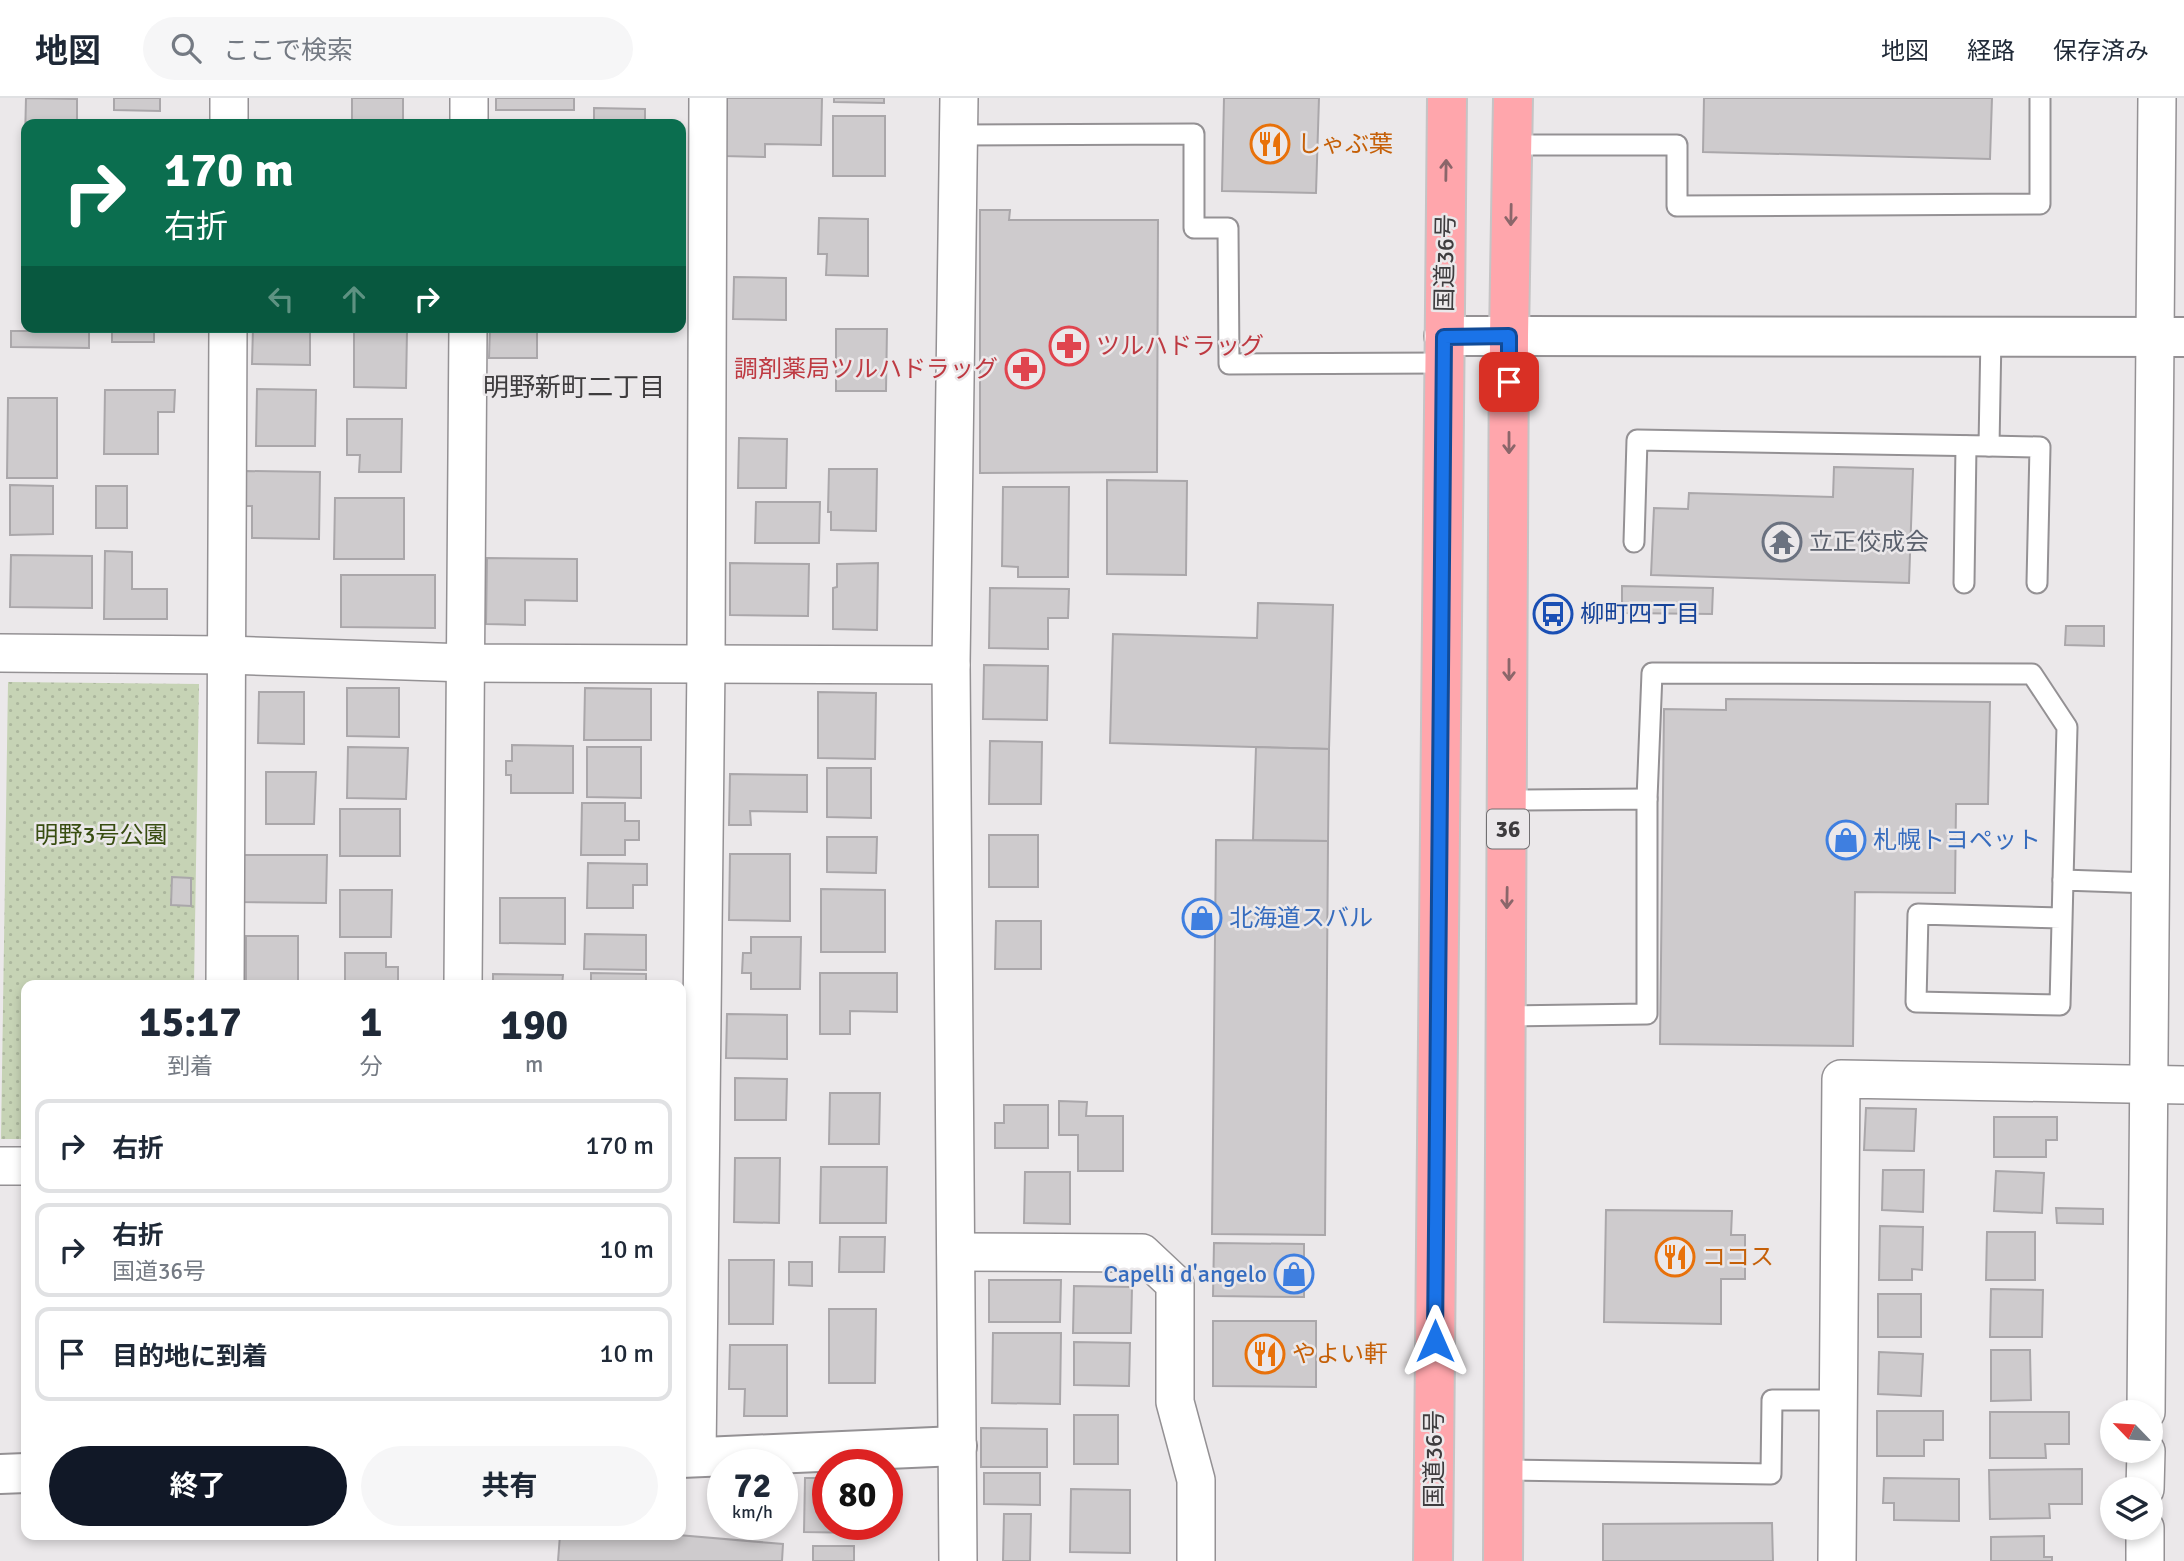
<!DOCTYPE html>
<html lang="ja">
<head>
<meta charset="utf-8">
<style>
	body { margin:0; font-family:Signika,"Noto Sans JP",sans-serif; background:#f6f6f7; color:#1f2937; height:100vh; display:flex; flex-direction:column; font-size:26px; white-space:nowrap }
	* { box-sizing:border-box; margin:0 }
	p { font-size:23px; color:#747a83 }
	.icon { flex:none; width:38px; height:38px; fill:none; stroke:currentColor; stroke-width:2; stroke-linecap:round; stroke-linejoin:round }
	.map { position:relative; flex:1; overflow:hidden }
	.panel { position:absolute; left:21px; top:882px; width:665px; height:560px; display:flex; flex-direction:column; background:#fff; border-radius:14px; box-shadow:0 4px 10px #0003 }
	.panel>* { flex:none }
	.guide { position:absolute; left:21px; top:21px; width:665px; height:214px; border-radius:14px; box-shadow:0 4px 10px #0003; background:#0b6e4f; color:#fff; overflow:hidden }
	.needle { width:46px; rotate:295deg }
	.tools { position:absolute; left:2100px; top:1302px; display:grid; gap:14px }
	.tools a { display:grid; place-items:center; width:63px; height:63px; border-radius:50%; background:#fff; box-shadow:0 4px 10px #0003; font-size:35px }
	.speed { position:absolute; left:707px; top:1351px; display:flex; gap:14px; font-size:35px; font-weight:700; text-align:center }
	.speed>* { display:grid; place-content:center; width:91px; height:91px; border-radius:50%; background:#fff; box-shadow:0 4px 10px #0003; line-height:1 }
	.speed small { font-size:18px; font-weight:400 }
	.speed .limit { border:10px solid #d22; background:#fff; color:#111 }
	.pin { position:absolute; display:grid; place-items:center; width:60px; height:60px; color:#fff; margin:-30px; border-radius:14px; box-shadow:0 4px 10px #0006 }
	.me { position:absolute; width:77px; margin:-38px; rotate:0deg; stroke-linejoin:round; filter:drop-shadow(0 0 5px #0008) }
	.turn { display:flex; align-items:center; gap:24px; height:147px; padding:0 28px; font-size:32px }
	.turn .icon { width:91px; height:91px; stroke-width:2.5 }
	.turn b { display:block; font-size:49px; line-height:60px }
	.lanes { display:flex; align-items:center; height:66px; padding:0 28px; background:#0003; justify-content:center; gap:35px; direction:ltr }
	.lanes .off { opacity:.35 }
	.eta { display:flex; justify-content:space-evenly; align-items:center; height:119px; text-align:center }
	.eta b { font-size:42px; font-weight:700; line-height:49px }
	.button { display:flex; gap:14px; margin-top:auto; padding:14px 28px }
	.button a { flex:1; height:80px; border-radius:42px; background:#111827; color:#fff; font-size:28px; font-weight:700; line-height:80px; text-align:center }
	.button a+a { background:#f6f6f7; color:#1f2937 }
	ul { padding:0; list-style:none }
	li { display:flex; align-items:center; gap:21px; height:94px; margin:0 14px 10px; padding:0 14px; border:4px solid #e0e1e3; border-radius:14px }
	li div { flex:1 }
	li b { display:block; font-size:26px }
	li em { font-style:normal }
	header { display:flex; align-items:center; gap:42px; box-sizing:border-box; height:98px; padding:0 35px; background:#fff; border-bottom:2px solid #e0e1e3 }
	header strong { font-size:33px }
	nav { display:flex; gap:38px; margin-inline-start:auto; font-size:24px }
	.search { width:490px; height:63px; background:#f6f6f7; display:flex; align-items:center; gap:18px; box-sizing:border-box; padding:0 24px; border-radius:38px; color:#747a83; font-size:26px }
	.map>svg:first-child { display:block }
</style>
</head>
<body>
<header>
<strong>地図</strong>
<div class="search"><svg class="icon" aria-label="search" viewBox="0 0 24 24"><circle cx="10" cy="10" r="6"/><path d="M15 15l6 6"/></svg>ここで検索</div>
<nav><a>地図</a><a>経路</a><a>保存済み</a></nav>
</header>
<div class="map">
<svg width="2184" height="1463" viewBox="0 0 2184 1463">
	<defs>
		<pattern id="park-dots" width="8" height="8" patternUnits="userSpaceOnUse" patternTransform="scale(1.75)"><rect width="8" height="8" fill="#c6d3b5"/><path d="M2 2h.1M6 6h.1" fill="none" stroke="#abb69d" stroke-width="1.8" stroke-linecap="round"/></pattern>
	</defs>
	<rect width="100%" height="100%" fill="#ebe8ea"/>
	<path fill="url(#park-dots)" d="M8 584 199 586 194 887H26V1041H1Z"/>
	<g fill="#cecbcd" stroke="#aaa7aa" stroke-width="2">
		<path d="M26 0 77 1V26H26L25 42Z"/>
		<path d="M114 0H160V13L114 12Z"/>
		<rect x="352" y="0" width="51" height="26"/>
		<rect x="496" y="0" width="78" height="12"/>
		<path d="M724 0H822L821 47 765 46V59L724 58Z"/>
		<path d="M834 0H884V5L834 4Z"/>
		<path d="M1224 0H1319L1316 95 1222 93Z"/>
		<path d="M1704 0H1992L1990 61 1703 54Z"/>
		<path d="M594 10 645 11V26H594Z"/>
		<rect x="833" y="18" width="52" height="60"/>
		<path d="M980 112H1010L1009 122H1158L1157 374 980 375Z"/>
		<path d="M819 120 868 121V178L826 177 827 156H818Z"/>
		<path d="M734 179 786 180V222L733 221Z"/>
		<path d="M32 229H89V250L11 249V233H32Z"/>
		<rect x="112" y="229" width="42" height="15"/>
		<path d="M490 229H537V260H489Z"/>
		<path d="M253 230 310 231V267L252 266Z"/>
		<path d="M836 231H887L886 293H836Z"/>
		<path d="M354 233H407L406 290 354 289Z"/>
		<path d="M257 291 316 292 315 348H256Z"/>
		<path d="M105 292H175L174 314H158V356H104Z"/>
		<path d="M8 300H57V380H7Z"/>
		<path d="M347 321H402L401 374H359L360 357H347Z"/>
		<path d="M739 340 787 341 786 390H738Z"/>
		<path d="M1834 369 1913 371 1909 485 1651 477 1654 410 1688 411 1689 395 1833 399Z"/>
		<path d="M829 371H877L876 433 831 432V414H828Z"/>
		<path d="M246 373 320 374 319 441 252 440V408H245Z"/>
		<path d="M1107 382 1187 383 1186 477 1107 476Z"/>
		<path d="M10 387 53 388V436L10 437Z"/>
		<rect x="96" y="388" width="31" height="42"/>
		<path d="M1003 389H1069L1068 479H1018V469L1002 468Z"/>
		<path d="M335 400H404V461H334Z"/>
		<path d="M756 404H820L819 445H755Z"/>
		<path d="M105 453 132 454V491H167V521H104Z"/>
		<path d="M11 457 92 458V510L10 509Z"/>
		<path d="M487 460 577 461V503L525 502V527L486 526Z"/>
		<path d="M730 465 809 466 808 518 730 517Z"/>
		<path d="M878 465 877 532 833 531V490L837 489V466Z"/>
		<path d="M341 477H435V530L341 529Z"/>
		<path d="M1622 488 1713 490 1712 516 1622 515Z"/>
		<path d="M990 490 1069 491 1068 520H1048V551L989 550Z"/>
		<path d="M1258 505 1333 507 1329 651 1110 645 1113 536 1257 540Z"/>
		<path d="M2066 528H2104V548L2065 547Z"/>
		<path d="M984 567 1048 568 1047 622 983 621Z"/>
		<path d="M347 590H399V639L347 638Z"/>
		<path d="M585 590 651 591V642H584Z"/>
		<path d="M259 594H304V646L258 645Z"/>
		<path d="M818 594 876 595 875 661 818 660Z"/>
		<path d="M1726 601 1990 604 1988 706H1956L1955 795 1855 794 1853 948 1660 946 1664 611 1726 612Z"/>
		<path d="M990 643 1042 644 1041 706H989Z"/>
		<path d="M512 647 573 648V695H511V677H506V663H512Z"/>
		<path d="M348 649 408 650 406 701 347 700Z"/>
		<path d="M587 649H641V700L587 699Z"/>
		<path d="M1256 649 1329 651 1328 743 1253 742Z"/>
		<path d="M827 670H871V720L827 719Z"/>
		<path d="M266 674H316L314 726H266Z"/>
		<path d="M730 676 807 677V714L750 713 751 727H729Z"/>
		<path d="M582 705H625V723H639V742H625V757H581Z"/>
		<rect x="340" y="711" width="60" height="47"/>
		<rect x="989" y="737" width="49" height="52"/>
		<path d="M827 739H877L876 775 827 774Z"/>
		<path d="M1216 742 1328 743 1325 1137 1212 1136Z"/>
		<path d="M730 756H790V823L729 822Z"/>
		<path d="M239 757H327L326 805 238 804Z"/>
		<path d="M588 765 647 766V787H633V810H587Z"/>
		<path d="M172 779 191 780V808L171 807Z"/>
		<path d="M821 791 885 792V854H821Z"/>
		<path d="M340 792H392L391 839H340Z"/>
		<path d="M500 800H565V846L500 845Z"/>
		<path d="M996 823H1041V871H995Z"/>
		<path d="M585 836 646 837V872L584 871Z"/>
		<rect x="246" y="838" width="52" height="45"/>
		<path d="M751 839H801L800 891H751V875H742L743 855H751Z"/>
		<path d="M345 855H386V869H398V887H345Z"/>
		<path d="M591 875 646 876V887H591Z"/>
		<path d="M820 875H897V914L850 913V936H820Z"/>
		<path d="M493 876 563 877 562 887H493Z"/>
		<path d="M727 916 787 917V961L726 960Z"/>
		<path d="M735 980 787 981 786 1022H735Z"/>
		<path d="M830 995H880L879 1046H829Z"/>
		<path d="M1059 1003 1087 1004 1086 1018H1123V1073H1078V1037H1059Z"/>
		<path d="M1004 1007H1048V1050H995V1025H1004Z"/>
		<path d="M1866 1010 1916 1011 1914 1053 1864 1052Z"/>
		<path d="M1994 1019H2057V1042H2046V1059H1994Z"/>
		<path d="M735 1060H780L779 1125 734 1124Z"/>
		<path d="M821 1069H887L886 1125H820Z"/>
		<path d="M1883 1072H1924L1923 1114 1882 1112Z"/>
		<path d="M1996 1073 2044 1075 2042 1115 1994 1113Z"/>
		<path d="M1025 1074H1070V1126L1024 1125Z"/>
		<path d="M2056 1110 2103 1111V1126L2057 1125Z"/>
		<path d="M1606 1112 1732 1113 1731 1137H1745V1181H1721V1226L1604 1224Z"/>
		<path d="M1880 1128 1923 1129 1922 1172 1912 1171V1182H1879Z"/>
		<path d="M1987 1134H2035V1182H1986Z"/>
		<path d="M840 1139H885L884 1174H839Z"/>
		<path d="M1214 1145 1304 1146V1199L1213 1198Z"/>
		<path d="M729 1162H774L773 1226H729Z"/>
		<path d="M789 1164H812V1188L789 1187Z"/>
		<path d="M989 1182H1061L1060 1224H989Z"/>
		<path d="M1074 1188 1132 1189 1131 1235H1073Z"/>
		<path d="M1991 1191 2043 1192 2042 1239H1990Z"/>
		<rect x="1878" y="1196" width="43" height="43"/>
		<path d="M829 1211H876L875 1285H829Z"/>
		<path d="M1213 1223H1316V1289L1213 1288Z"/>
		<path d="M993 1235H1061L1060 1306 992 1305Z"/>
		<path d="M1074 1244 1130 1245 1129 1288 1074 1287Z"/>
		<path d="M730 1247H787V1318H744L745 1291H729Z"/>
		<path d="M1991 1252H2030L2031 1302 1991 1303Z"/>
		<path d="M1879 1254 1923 1256 1921 1298 1878 1296Z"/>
		<path d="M1877 1313H1943V1342H1924V1358H1877Z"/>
		<path d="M1990 1314H2069V1346H2045L2046 1360H1990Z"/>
		<rect x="1074" y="1317" width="44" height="49"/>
		<path d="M981 1330 1047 1331V1369H981Z"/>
		<path d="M2082 1371V1406H2049L2050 1420 1990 1421 1989 1372Z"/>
		<path d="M984 1375H1040V1407L984 1406Z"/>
		<path d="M805 1380H828V1426H862V1435L804 1434Z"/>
		<path d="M1884 1380 1959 1381V1423L1894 1422V1405H1883Z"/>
		<path d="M1071 1391 1130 1392V1455L1070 1454Z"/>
		<path d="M1004 1416H1031L1030 1463H1003Z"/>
		<path d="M1772 1425 1773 1463H1603V1426Z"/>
		<path d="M560 1437H678L783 1446 782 1463H558Z"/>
		<path d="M2044 1438V1459H2052V1463H1991V1439Z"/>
		<rect x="813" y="1448" width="41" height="15"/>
	</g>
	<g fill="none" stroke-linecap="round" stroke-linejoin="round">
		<defs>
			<g id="service">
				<path d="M958 37 1194 36V130H1228L1229 266 1443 265"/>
				<path d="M1512 47H1677V108L2040 106V0"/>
				<path d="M1989 348 2040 349 2037 485"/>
				<path d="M1634 444 1637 342 1989 348 1991 237"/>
				<path d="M1964 485 1966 348"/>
				<path d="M1647 701 1652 575 2032 576 2067 629 2063 782"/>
				<path d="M2061 820 1918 816 1916 904 2060 907 2063 782 2150 785"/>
				<path d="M1506 918 1647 916V701L1508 702"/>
				<path d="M1504 1372 1771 1376 1772 1302H1838"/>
			</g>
			<g id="minor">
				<path d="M229 26V0"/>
				<path d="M469 26V0"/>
				<path d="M0 555 226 557 467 565 951 567"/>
				<path d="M225 887 228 229"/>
				<path d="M463 887 468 229"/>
				<path d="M0 1068H26"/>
				<path d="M956 1154 1142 1155 1175 1186V1304L1196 1382V1463"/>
				<path d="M2146 1314 2157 0"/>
				<path d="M697 1359 706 566 708 0"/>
				<path d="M2145 1391 2146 1353"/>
				<path d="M958 1463 951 567 959 0"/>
				<path d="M1837 1463 1841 981 2184 987"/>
				<path d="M2145 1463V1430"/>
			</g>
			<g id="tertiary">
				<path d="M1444 238 2184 239"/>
				<path d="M681 1360 957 1348"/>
				<path d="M0 1376 26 1375"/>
			</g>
			<g id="trunk">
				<path d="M1433 1463 1447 0"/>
				<path d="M1503 1463 1509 238 1513 0"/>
			</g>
		</defs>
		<use href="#service" stroke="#949194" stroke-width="23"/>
		<use href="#minor" stroke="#949194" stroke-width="40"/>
		<use href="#tertiary" stroke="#949194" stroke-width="42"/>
		<use href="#trunk" stroke="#c5c4c5" stroke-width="42"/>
		<use href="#service" stroke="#fff" stroke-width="19"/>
		<use href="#minor" stroke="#fff" stroke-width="37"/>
		<use href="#tertiary" stroke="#fff" stroke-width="38"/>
		<use href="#trunk" stroke="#ffa6ac" stroke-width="38"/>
	</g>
	<defs><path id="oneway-shaft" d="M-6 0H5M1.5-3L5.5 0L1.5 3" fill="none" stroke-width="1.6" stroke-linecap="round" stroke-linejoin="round" transform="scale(1.75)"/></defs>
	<g stroke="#8b666a">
		<use href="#oneway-shaft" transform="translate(1446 72) rotate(-89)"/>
		<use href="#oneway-shaft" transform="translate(1511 117) rotate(91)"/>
		<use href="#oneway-shaft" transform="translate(1509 345) rotate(90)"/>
		<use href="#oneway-shaft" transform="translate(1509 572) rotate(90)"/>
		<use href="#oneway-shaft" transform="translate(1507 800) rotate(91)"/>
	</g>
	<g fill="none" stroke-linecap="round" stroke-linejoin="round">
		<defs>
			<path id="route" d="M1435 1243 1444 239 1509 238V284"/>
		</defs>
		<use href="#route" stroke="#114b97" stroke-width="18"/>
		<use href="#route" stroke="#1a73e8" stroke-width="12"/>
	</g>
	<defs>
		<symbol id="restaurant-ring" viewBox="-11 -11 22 22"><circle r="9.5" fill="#ebe8ea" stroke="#e8710a" stroke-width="1.5"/><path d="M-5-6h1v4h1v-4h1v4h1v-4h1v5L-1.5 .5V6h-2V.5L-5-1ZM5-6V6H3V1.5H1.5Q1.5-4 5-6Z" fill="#e8710a"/></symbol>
		<symbol id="pharmacy-ring" viewBox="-11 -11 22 22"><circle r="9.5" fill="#ebe8ea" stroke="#e0444e" stroke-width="1.5"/><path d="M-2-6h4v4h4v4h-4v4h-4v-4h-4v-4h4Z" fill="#e0444e"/></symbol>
		<symbol id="temple-ring" viewBox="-11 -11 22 22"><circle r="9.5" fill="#ebe8ea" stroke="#6b7280" stroke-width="1.5"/><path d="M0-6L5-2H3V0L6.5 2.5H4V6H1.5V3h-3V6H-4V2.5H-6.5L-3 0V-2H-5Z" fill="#6b7280"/></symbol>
		<symbol id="bus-ring" viewBox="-11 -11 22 22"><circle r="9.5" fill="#ebe8ea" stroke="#1a4fb4" stroke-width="1.5"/><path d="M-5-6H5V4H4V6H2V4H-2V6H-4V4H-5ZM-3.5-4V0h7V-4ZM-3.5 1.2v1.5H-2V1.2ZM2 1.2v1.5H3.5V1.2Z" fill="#1a4fb4"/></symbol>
		<symbol id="shop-ring" viewBox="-11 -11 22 22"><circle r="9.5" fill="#ebe8ea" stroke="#3f7fe0" stroke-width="1.5"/><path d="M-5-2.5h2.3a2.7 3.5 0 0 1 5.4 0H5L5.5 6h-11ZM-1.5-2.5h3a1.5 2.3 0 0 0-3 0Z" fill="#3f7fe0"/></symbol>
	</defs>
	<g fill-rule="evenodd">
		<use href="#restaurant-ring" x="1248" y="24" width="44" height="44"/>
		<use href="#pharmacy-ring" x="1047" y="226" width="44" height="44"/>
		<use href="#pharmacy-ring" x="1003" y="249" width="44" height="44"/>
		<use href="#temple-ring" x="1760" y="422" width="44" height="44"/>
		<use href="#bus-ring" x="1531" y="494" width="44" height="44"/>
		<use href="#shop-ring" x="1824" y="720" width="44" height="44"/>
		<use href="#shop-ring" x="1180" y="798" width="44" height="44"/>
		<use href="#restaurant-ring" x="1653" y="1137" width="44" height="44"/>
		<use href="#shop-ring" x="1272" y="1154" width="44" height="44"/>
		<use href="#restaurant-ring" x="1243" y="1234" width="44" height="44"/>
	</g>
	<g text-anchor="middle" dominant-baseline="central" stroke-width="5" stroke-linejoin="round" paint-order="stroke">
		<rect fill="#ebe8ea" stroke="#727072" stroke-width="2" x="1487" y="711.5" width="42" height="39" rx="5"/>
		<g font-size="23" font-weight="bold" fill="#3e3c3e">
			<text x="1508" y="731">36</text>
		</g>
		<g font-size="24" fill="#c56008" stroke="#ebe8ea" text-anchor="start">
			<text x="1297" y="46">しゃぶ葉</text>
			<text x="1702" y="1159">ココス</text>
			<text x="1292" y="1256">やよい軒</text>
		</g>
		<g font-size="24" fill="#3e3c3e" stroke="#ebe8ea">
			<text transform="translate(1445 165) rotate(-89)">国道36号</text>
			<text transform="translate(1434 1361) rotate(-90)">国道36号</text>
		</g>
		<g font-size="24" fill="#be3a42" stroke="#ebe8ea" text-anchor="start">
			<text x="1096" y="248">ツルハドラッグ</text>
			<text x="998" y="271" text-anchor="end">調剤薬局ツルハドラッグ</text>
		</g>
		<g font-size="24" fill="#5b616d" stroke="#ebe8ea" text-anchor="start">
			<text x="1809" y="444">立正佼成会</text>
		</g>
		<g font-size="24" fill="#164399" stroke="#ebe8ea" text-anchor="start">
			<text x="1580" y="516">柳町四丁目</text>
		</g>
		<g font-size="24" fill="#384d11" stroke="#ebe8ea">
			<text x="101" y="737">明野3号公園</text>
		</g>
		<g font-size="24" fill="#366cbe" stroke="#ebe8ea" text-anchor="start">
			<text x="1873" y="742">札幌トヨペット</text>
			<text x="1229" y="820">北海道スバル</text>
			<text x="1267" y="1176" text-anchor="end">Capelli d'angelo</text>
		</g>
		<g font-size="26" fill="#3e3c3e" stroke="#ebe8ea">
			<text x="574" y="290">明野新町二丁目</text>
		</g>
	</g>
</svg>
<div class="tools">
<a><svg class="needle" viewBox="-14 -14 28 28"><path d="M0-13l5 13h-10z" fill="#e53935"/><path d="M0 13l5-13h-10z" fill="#747a83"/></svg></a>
<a><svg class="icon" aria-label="layers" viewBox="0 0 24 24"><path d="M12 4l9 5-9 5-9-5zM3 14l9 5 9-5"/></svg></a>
</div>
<div class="speed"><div>72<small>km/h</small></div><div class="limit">80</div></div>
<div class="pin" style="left:1509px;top:284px;background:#d93025"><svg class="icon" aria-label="arrive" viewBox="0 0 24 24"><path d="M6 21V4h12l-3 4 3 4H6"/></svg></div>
<svg class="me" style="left:1435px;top:1243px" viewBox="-20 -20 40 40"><path d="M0-17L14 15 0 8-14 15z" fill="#1a73e8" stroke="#fff" stroke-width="4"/></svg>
<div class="guide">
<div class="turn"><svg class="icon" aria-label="right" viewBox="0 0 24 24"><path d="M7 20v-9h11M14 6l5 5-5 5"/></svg><div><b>170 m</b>右折</div></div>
<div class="lanes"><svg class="icon off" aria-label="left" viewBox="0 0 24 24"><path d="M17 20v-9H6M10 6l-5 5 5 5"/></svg><svg class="icon off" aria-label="ahead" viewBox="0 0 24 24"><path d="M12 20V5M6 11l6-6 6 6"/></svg><svg class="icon" aria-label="right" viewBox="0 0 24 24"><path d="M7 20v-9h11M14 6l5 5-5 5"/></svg></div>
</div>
<section class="panel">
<div class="eta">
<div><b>15:17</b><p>到着</p></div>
<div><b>1</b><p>分</p></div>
<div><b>190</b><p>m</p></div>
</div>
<ul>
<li><svg class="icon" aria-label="right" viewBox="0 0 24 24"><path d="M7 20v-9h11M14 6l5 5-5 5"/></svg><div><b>右折</b></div><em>170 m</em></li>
<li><svg class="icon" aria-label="right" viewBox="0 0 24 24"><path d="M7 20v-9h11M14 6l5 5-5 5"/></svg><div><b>右折</b><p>国道36号</p></div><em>10 m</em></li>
<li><svg class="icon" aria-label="arrive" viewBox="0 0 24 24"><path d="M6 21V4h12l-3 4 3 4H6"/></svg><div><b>目的地に到着</b></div><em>10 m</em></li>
</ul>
<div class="button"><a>終了</a><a>共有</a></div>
</section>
</div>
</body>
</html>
